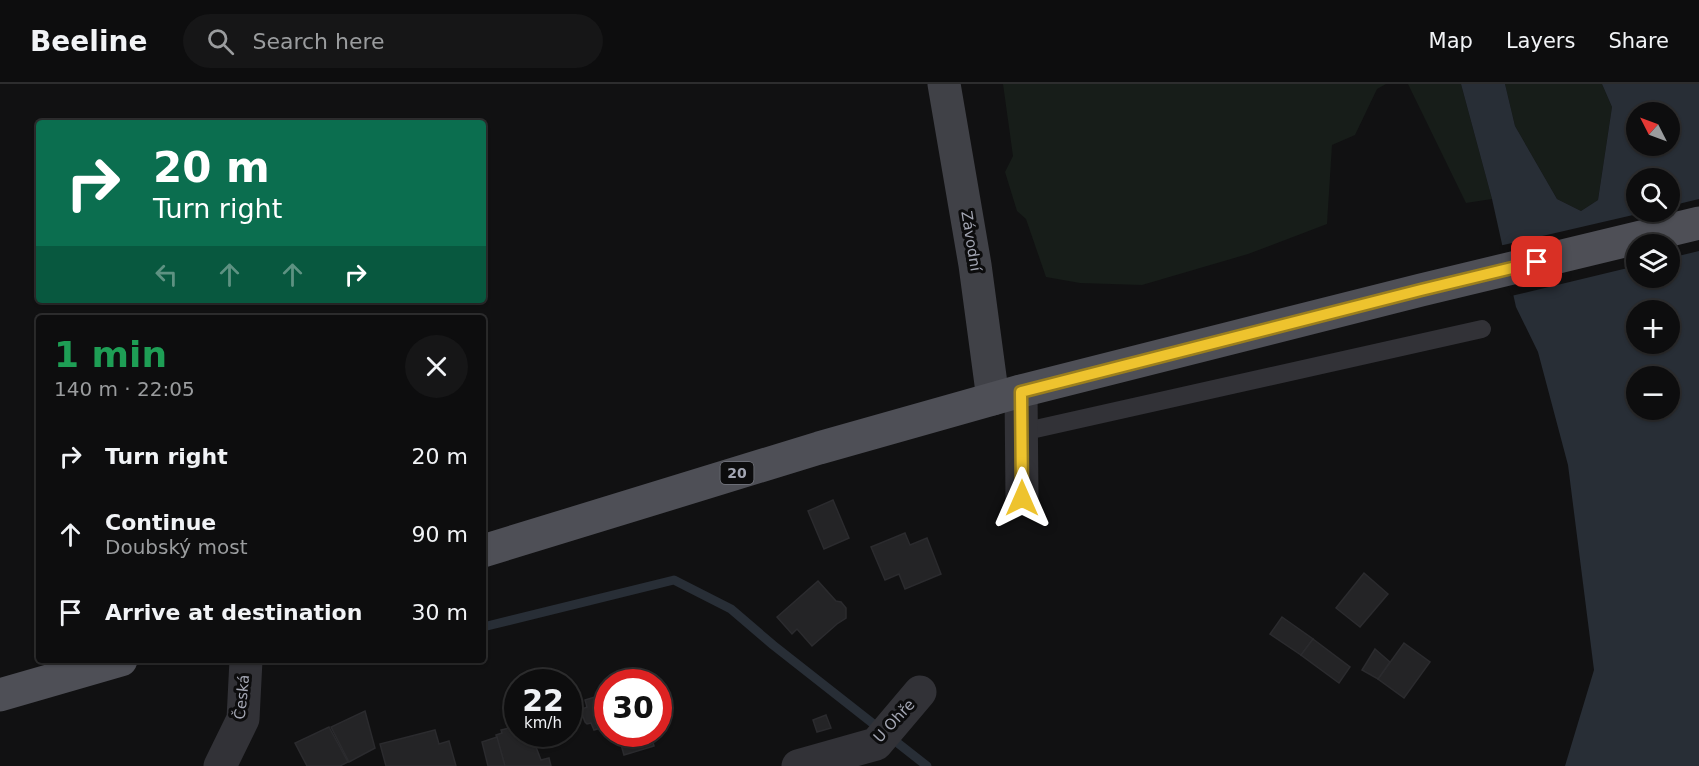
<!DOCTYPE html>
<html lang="en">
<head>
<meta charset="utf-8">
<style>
	body { margin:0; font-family:"DejaVu Sans",sans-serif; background:#161617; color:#f1f3f6; height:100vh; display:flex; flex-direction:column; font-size:22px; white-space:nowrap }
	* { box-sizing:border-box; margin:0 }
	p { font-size:20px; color:#9a9c9e }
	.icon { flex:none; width:33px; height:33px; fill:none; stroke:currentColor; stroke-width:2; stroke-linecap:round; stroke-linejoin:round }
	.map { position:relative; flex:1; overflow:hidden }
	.sheet { position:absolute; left:36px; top:231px; width:450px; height:348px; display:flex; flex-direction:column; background:#0d0d0e; border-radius:6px; box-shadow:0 2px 4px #0004,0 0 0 2px #2d2d2e }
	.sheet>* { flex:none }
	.guide { position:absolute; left:36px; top:36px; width:450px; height:183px; border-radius:6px; box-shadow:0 2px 4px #0004,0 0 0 2px #2d2d2e; background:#0b6e4f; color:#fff; overflow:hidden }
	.needle { width:39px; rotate:312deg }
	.fabs { position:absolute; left:1626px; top:18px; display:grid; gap:12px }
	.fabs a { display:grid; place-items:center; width:54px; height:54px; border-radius:50%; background:#0d0d0e; box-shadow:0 2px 4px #0004,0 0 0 2px #2d2d2e; font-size:30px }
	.speed { position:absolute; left:504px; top:585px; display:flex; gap:12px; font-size:30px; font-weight:700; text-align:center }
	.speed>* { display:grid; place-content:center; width:78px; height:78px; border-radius:50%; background:#0d0d0e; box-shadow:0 2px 4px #0004,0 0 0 2px #2d2d2e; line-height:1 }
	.speed small { font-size:15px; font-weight:400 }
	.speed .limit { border:9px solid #d22; background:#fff; color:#111 }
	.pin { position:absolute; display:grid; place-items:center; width:51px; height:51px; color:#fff; margin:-26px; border-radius:12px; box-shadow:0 3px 9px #0006 }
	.me { position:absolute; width:66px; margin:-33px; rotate:0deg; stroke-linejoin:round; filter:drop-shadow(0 0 4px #0008) }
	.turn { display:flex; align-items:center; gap:21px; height:126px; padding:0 18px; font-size:27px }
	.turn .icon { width:78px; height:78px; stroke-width:2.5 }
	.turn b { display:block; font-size:42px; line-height:51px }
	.lanes { display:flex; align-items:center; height:57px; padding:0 18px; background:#0003; justify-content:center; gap:30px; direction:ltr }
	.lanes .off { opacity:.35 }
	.round { display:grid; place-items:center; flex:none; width:63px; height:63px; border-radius:32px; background:#161617 }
	.overview { display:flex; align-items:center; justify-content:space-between; height:102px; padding:0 18px }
	h1 { font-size:36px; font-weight:700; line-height:45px; color:#1e9e55 }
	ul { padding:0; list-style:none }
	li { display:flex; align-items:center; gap:18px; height:78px; padding:0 18px }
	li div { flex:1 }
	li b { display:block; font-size:22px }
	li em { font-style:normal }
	header { display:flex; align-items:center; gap:36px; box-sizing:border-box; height:84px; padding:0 30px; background:#0d0d0e; border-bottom:2px solid #2d2d2e }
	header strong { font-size:28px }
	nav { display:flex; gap:33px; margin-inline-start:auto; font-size:21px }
	.search { width:420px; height:54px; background:#161617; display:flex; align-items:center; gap:15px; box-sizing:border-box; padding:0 21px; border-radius:33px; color:#9a9c9e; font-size:22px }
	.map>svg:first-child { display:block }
</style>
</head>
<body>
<header>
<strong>Beeline</strong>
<div class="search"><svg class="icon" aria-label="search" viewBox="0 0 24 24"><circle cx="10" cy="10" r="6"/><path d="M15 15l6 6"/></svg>Search here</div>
<nav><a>Map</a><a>Layers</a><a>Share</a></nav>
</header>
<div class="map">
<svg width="1699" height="682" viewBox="0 0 1699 682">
	<rect width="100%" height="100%" fill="#111112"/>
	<g fill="#171d19">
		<path d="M1003 0H1386L1377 5 1355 51 1332 61 1327 140 1248 170 1142 201 1080 199 1046 193 1026 135 1017 127 1005 88 1013 72Z"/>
		<path d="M1408 0H1461L1492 115 1466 119Z"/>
		<path d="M1505 0H1602L1612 23 1598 116 1581 127 1557 115 1515 42Z"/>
	</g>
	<path fill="#282e36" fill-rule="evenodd" d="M1461 0H1505L1515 42 1557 115 1581 127 1598 116 1612 23 1602 0H1699V682H1565L1594 586 1568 381 1538 268 1516 223 1492 115ZM1636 28H1670V62H1636ZM1636 94H1670V128H1636ZM1636 160H1670V194H1636ZM1636 226H1670V260H1636ZM1636 292H1670V326H1636Z"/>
	<path fill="#111112" d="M1699 115V167L1670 174V160H1636V182L1511 212 1499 162 1646 128H1670V122Z"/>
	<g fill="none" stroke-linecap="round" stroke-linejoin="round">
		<path stroke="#282e36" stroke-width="9" d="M483 543 674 496 731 525 773 561 927 682"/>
	</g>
	<g fill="#242426" stroke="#2b2b2e" stroke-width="1.5">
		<path d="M833 416 849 454 824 465 808 427Z"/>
		<path d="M905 449 910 461 927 454 941 490 905 505 899 490 885 496 871 463Z"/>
		<path d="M1364 489 1388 510 1360 543 1336 524Z"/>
		<path d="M818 497 836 517 841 518 846 524V534L837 540 812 562 797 545 792 550 777 533Z"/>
		<path d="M1282 533 1313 555 1301 571 1270 550Z"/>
		<path d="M1313 555 1350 583 1339 599 1301 571Z"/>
		<path d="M1404 559 1430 578 1404 614 1378 595Z"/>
		<path d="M1375 565 1390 578 1378 595 1362 586Z"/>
		<path d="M608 609V642L594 646 591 639 587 640 585 638 581 627 582 625 587 623 585 616Z"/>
		<path d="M365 627 375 664 349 678 331 643Z"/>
		<path d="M826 631 831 644 817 648 813 636Z"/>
		<path d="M518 642V650H531L541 676 549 674 551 682H505L496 651 502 649 501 646Z"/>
		<path d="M329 643 348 678 340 682H307L295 659Z"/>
		<path d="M435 646 439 660 449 657 456 682H386L380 660Z"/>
		<path d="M618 650H651L654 662 624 671Z"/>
		<path d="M497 653 505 682H488L482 658Z"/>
	</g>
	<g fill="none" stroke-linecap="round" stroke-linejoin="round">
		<path stroke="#323237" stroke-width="18" d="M1022 348 1482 245"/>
		<g stroke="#323237" stroke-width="33">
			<path d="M1021 307 1022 415"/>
			<path d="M220 682 243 635 246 576"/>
			<path d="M798 682 876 660 920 608"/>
		</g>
		<path stroke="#404147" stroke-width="33" d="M944 0 975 181 993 315"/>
		<g stroke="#4e4f56" stroke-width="33">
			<path d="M483 467 819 364 1021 307 1421 206 1699 139"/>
			<path d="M0 611 121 576"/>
		</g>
	</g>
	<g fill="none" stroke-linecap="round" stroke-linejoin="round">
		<defs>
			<path id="route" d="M1022 414 1021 308 1421 206 1537 178"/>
		</defs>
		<use href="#route" stroke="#9b7f1e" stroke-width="15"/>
		<use href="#route" stroke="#eec32e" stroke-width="10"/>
	</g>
	<g text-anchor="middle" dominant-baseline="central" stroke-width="6" stroke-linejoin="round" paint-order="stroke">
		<rect fill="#0c0c0d" stroke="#767881" stroke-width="1.5" x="720.5" y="378" width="33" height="22" rx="4.5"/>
		<g font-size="14" font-weight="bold" fill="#a3a6b3">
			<text x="737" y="389">20</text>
		</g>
		<g font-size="15" fill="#a3a6b3" stroke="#0c0c0d">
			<text transform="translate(971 157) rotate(81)">Závodní</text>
			<text transform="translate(242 613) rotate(-84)">Česká</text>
			<text transform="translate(894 637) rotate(-47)">U Ohře</text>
		</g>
	</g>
</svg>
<div class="fabs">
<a><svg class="needle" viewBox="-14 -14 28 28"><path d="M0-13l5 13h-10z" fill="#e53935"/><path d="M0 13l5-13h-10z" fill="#9a9c9e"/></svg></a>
<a><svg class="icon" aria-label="search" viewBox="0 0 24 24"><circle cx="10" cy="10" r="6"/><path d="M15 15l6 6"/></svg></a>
<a><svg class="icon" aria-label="layers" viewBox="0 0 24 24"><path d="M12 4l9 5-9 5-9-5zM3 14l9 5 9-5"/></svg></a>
<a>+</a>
<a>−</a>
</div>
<div class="speed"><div>22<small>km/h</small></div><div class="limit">30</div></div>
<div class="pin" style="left:1537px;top:178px;background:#d93025"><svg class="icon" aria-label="arrive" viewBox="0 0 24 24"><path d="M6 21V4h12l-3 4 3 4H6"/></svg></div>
<svg class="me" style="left:1022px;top:414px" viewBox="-20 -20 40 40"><path d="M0-17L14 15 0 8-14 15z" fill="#eec32e" stroke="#fff" stroke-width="4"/></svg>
<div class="guide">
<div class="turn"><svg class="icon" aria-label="right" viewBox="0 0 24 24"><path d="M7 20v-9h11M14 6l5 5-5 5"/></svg><div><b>20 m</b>Turn right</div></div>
<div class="lanes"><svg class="icon off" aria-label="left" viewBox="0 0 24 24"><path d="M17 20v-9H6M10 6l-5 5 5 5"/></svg><svg class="icon off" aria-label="ahead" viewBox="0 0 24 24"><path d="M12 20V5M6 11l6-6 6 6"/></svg><svg class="icon off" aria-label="ahead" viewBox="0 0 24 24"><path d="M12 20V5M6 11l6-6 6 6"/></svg><svg class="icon" aria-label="right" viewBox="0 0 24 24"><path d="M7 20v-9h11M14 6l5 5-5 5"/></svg></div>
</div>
<section class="sheet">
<div class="overview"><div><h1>1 min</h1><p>140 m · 22:05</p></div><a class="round"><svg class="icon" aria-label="close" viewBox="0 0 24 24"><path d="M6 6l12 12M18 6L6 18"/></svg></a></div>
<ul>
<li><svg class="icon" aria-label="right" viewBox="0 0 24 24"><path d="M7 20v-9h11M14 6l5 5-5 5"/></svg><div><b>Turn right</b></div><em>20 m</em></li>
<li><svg class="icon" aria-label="ahead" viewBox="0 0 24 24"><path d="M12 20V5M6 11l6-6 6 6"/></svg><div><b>Continue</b><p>Doubský most</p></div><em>90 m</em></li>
<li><svg class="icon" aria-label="arrive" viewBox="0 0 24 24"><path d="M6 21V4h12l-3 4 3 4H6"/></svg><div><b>Arrive at destination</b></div><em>30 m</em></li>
</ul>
</section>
</div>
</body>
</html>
